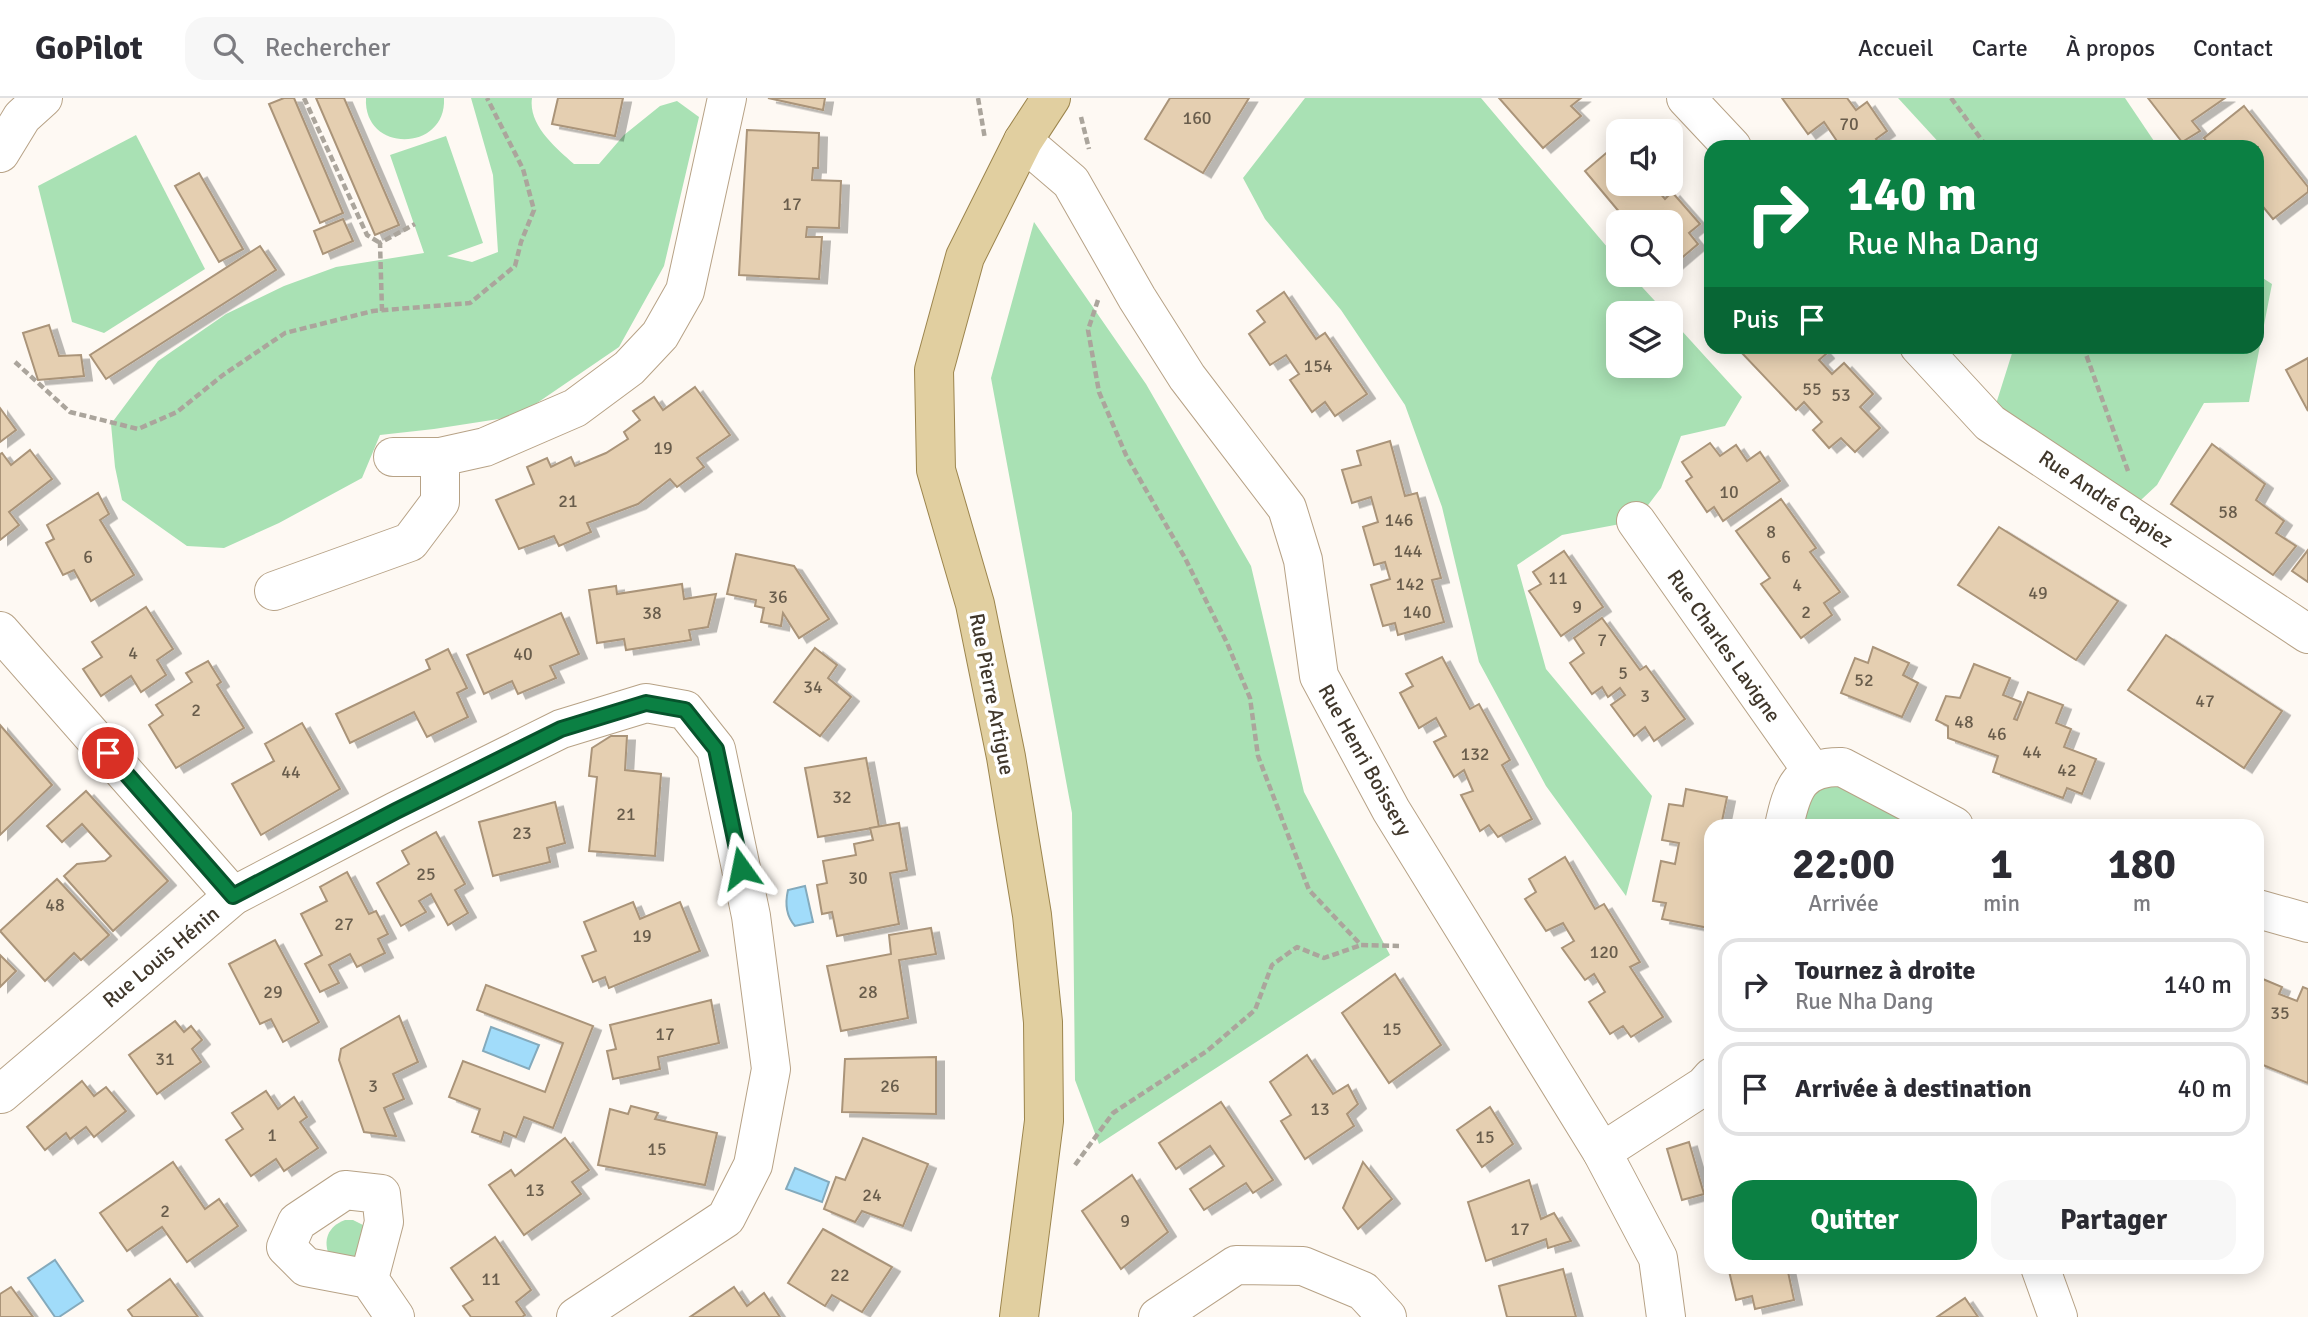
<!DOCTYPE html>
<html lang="fr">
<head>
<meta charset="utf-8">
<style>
	body { margin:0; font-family:Signika,sans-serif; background:#f7f7f7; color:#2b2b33; height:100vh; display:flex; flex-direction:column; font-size:26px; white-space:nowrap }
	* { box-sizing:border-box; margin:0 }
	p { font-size:23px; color:#7c7c81 }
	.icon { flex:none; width:38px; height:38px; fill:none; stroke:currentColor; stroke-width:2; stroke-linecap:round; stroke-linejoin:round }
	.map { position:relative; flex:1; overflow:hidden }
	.panel { position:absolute; left:1704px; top:721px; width:560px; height:455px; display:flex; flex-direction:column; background:#fff; border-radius:21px; box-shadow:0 4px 18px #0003 }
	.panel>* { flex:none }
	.top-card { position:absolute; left:1704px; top:42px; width:560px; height:214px; border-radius:21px; box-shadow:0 4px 18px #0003; background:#0b8043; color:#fff; overflow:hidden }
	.controls { position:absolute; left:1606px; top:21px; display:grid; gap:14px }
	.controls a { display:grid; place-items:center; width:77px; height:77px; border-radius:14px; background:#fff; box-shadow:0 4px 18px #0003; font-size:35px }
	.pin { position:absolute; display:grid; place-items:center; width:60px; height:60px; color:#fff; margin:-30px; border:4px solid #fff; border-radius:50%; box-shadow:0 2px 7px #0007 }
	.me { position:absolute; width:77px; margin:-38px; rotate:348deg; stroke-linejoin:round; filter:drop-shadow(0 0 5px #0008) }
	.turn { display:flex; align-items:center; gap:24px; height:147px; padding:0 28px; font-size:32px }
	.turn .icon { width:91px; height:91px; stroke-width:2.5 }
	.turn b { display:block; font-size:49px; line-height:60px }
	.then { display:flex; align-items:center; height:66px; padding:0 28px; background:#0003; gap:14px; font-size:26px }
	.eta { display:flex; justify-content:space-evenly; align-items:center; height:119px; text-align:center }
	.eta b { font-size:42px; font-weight:700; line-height:49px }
	.action { display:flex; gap:14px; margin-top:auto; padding:14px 28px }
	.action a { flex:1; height:80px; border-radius:21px; background:#0b8043; color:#fff; font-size:28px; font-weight:700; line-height:80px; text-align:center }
	.action a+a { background:#f7f7f7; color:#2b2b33 }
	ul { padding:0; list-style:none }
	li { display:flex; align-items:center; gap:21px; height:94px; margin:0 14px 10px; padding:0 14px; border:4px solid #e1e1e2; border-radius:21px }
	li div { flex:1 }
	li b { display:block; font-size:26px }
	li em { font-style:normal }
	header { display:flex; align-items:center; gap:42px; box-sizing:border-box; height:98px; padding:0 35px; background:#fff; border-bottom:2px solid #e1e1e2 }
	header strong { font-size:33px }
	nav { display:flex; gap:38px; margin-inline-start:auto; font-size:24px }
	.search { width:490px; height:63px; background:#f7f7f7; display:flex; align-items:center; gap:18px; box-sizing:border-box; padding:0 24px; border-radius:21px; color:#7c7c81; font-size:26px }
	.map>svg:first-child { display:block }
</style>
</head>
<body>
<header>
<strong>GoPilot</strong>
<div class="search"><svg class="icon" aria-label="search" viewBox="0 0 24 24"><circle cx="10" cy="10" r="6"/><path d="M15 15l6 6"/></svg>Rechercher</div>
<nav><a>Accueil</a><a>Carte</a><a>À propos</a><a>Contact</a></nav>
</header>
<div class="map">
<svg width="2308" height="1219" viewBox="0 0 2308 1219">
	<defs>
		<filter id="shadow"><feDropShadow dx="8" dy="4.5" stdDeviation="0" flood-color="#0004"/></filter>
	</defs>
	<rect width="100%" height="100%" fill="#fef9f3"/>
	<g fill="#a9e1b4">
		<path d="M366 0H444C447 54 363 56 366 0Z"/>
		<path d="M471 0H532C528 27 556 50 574 66H599L624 37 660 8 677 3 699 19 664 168 619 249 518 318 434 331 380 337 362 380 279 425 224 450 187 448 122 402 115 369 111 326 158 263 226 216 284 188 336 169 424 155 390 57 446 38 483 145 447 158 472 164 498 154 493 77Z"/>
		<path d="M1305 0H1481L1619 163V177H1631L1666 215H1619V268H1671V221L1742 299 1725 328 1681 338 1661 390 1636 423 1562 437 1517 467 1546 571 1652 698 1626 798 1546 688 1479 564 1442 409 1405 307 1341 212 1265 121 1243 80Z"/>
		<path d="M1898 0H2125L2158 49H1943Z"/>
		<path d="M136 37 205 171 104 235 72 224 38 88Z"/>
		<path d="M1034 124 1146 286 1251 468 1304 694 1390 857 1099 1046 1075 982 1072 715 991 280Z"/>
		<path d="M2258 177 2272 186 2249 304 2204 305 2157 387 2127 415 1990 325 2014 249 2258 248Z"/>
		<path d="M1812 673 1954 728H1784Z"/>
		<path d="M345 1122H353L367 1129 365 1164 330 1159C322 1143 328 1128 345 1122Z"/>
	</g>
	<g fill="#a1dcfa" stroke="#84aabc" stroke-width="2">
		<path d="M805 788 813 824 795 828C786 818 785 805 788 792Z"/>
		<path d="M491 929 539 947 529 971 483 953Z"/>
		<path d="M795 1070 829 1084 822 1104 786 1091Z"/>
		<path d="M55 1162 83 1203 59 1219H55L28 1180Z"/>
	</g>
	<g fill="#e5cfb1" stroke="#aa9479" stroke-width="2" filter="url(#shadow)">
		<path d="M284 0H294L343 115 320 125 269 6Z"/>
		<path d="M316 0H344L399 127 375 137Z"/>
		<path d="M558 0H623L615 38 552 26Z"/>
		<path d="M768 0H825L823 12Z"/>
		<path d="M1170 0H1249L1203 75 1145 41Z"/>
		<path d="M1499 0H1581L1571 8 1581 18 1543 50Z"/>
		<path d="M1782 0H1847L1856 12 1867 4 1887 33 1876 41 1882 49H1841L1824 24 1808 36Z"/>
		<path d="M2148 0H2225L2192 23 2200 33 2182 44Z"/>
		<path d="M2244 8 2308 89V94L2273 121 2260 105 2258 106V49H2211L2204 40Z"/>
		<path d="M747 32 819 35 818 70H813L812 82 841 83 839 130 807 129 806 139H822L819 181 739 177Z"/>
		<path d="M1618 45 1619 86H1652L1665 101 1672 94 1700 126 1689 135 1698 146 1671 169V124H1619V127L1614 122 1621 116 1585 73Z"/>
		<path d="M199 75 243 151 219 164 175 88Z"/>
		<path d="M343 121 353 143 323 156 314 133Z"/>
		<path d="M260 148 276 172 106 281 90 257Z"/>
		<path d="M1284 194 1316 241 1325 235 1367 296 1335 318 1325 304 1312 314 1290 282 1299 276 1286 257 1270 267 1249 236 1265 224 1257 213Z"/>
		<path d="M49 227 59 258 81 257 84 278 38 282 23 235Z"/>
		<path d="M1745 248H1819L1826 256 1819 262 1832 276 1844 265 1873 296 1860 309 1880 330 1855 354 1841 340 1829 350 1813 332 1822 324 1804 304 1796 312 1740 253Z"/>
		<path d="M2308 260V313L2286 272Z"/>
		<path d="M695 289 730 337 697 360 704 369 677 389 670 381 638 406 587 425 591 434 559 448 554 438 519 451 496 402 534 386 527 369 547 360 551 369 571 359 575 368 606 355 628 341 624 334 640 322 633 313 654 299 663 312Z"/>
		<path d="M0 310 16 332 0 344Z"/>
		<path d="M1390 343 1405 398 1417 395 1441 480 1432 482 1444 524 1398 537 1395 525 1383 528 1371 487 1390 481 1385 464 1374 467 1363 429 1378 424 1371 399 1352 405 1342 372 1361 367 1357 353Z"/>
		<path d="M1710 345 1720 358 1736 347 1747 363 1760 354 1780 383 1723 423 1714 409 1707 414 1686 383 1692 379 1682 364Z"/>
		<path d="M2212 346 2265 386 2256 402 2284 423 2276 435 2296 448 2273 477 2171 406Z"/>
		<path d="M30 352 52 381 9 414 19 427 0 442V356L2 355 11 367Z"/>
		<path d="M98 395 109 416 100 422 134 477 91 503 74 472 63 477 46 445 54 441 47 427Z"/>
		<path d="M1781 401 1816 450 1810 454 1840 494 1824 505 1832 517 1801 540 1761 486 1770 480 1736 433Z"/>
		<path d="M1999 429 2118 503 2076 562 1958 487Z"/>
		<path d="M2308 452V484L2292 473Z"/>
		<path d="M1564 453 1603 509 1561 538 1529 493 1541 486 1533 474Z"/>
		<path d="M736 456 794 468 829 521 799 540 783 515 781 528 761 524 764 510 755 508 756 502 727 496Z"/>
		<path d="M682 486 684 501 716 496 708 529 689 532 691 542 626 552 624 541 597 545 589 492 616 488 617 496Z"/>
		<path d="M146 509 173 551 157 562 166 577 141 594 131 578 101 598 83 571 102 559 92 544Z"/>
		<path d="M561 515 579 556 550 568 556 580 518 596 512 583 484 596 467 557Z"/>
		<path d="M1602 520 1640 572 1646 568 1685 621 1654 643 1645 629 1634 638 1611 607 1625 597 1620 590 1608 599 1602 589 1592 596 1570 565 1584 555 1574 540Z"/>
		<path d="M2166 537 2282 613 2244 670 2128 592Z"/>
		<path d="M1873 549 1909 565 1903 577 1918 585 1902 619 1841 595 1855 560 1868 565Z"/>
		<path d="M815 550 837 567 828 580 851 599 820 638 774 604Z"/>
		<path d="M448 551 467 590 457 595 468 619 427 639 414 614 350 645 336 616 430 571 426 562Z"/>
		<path d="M1442 559 1470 611 1479 606 1510 662 1502 667 1532 721 1498 739 1489 727 1480 733 1461 697 1473 693 1464 672 1454 679 1434 644 1446 638 1436 620 1419 630 1400 595 1413 588 1406 576Z"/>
		<path d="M208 563 221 584 217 587 244 630 176 670 149 627 163 617 156 607 192 584 186 575Z"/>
		<path d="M1974 566 2010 580 2003 597 2021 604 2014 621 2017 622 2028 594 2063 607 2056 625 2071 631 2064 649 2096 661 2082 696 2067 690 2063 700 1993 674 1998 658 1948 640V628L1936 622 1946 598 1960 600Z"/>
		<path d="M302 625 340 691 261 737 232 686 274 663 265 646Z"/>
		<path d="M0 627 52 687 0 737Z"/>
		<path d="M611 638H627L625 672 661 676 655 758 589 753 597 679 589 678 592 650Z"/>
		<path d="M866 660 879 729 818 739 805 670Z"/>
		<path d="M1686 691 1727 699 1721 728H1712V815L1709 830 1662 821 1666 805 1653 803 1661 763 1675 766 1679 745 1662 742 1669 706 1683 708Z"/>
		<path d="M86 693 168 783 113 833 64 778 77 766 105 763 111 758 82 726 62 744 47 728Z"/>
		<path d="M555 704 565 745 547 750 550 764 493 778 479 724Z"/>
		<path d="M899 725 907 772 890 775 899 826 837 838 832 814 822 816 817 787 827 785 823 763 856 757 854 746 873 742 870 730Z"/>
		<path d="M436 734 465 786 455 792 468 815 448 827 431 796 419 803 426 814 401 828 377 785 409 766 402 753Z"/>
		<path d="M1565 759 1595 811 1604 806 1640 864 1630 869 1663 919 1631 939 1623 928 1610 936 1589 904 1605 894 1594 876 1585 882 1562 850 1574 843 1563 825 1546 833 1525 801 1536 794 1529 781Z"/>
		<path d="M347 774 369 816 376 813 388 836 378 841 385 855 357 869 350 856 329 867 339 885 320 894 305 866 322 857 301 816 327 803 320 789Z"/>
		<path d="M57 781 109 837 81 862 74 855 45 883 0 833Z"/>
		<path d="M633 804 640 821 680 804 700 853 609 890 605 879 593 884 582 858 596 853 584 824Z"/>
		<path d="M931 830 936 856 899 862 908 920 841 933 827 868 891 856 889 837Z"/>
		<path d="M275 842 319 924 283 944 271 921 260 926 229 866Z"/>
		<path d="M0 857 16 873 0 889Z"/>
		<path d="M1395 876 1441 947 1389 985 1342 915Z"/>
		<path d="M2258 879 2282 889 2279 896 2297 903 2303 889 2308 891V985L2258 965V958L2262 947 2258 945Z"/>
		<path d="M486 887 593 928 553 1030 524 1019 516 1039 504 1034 501 1044 472 1034 480 1011 449 999 463 963 545 994 563 945 477 912Z"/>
		<path d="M711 902 719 945 658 959 660 971 613 981 607 953 616 951 610 927Z"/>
		<path d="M399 918 418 964 393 976 404 1001 384 1010 396 1038 364 1034 339 962 341 951Z"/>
		<path d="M175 923 184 934 191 928 202 942 192 951 201 964 157 996 129 957Z"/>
		<path d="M1307 957 1333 996 1348 987 1358 1006 1347 1016 1354 1028 1305 1061 1281 1023 1291 1017 1270 984Z"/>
		<path d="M936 959V1016L842 1014 845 961Z"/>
		<path d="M82 983 94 998 106 989 126 1013 94 1039 86 1029 70 1041 66 1035 45 1052 27 1029Z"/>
		<path d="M266 993 278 1011 294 999 307 1019 300 1024 318 1050 284 1073 276 1061 251 1078 226 1042 243 1031 232 1015Z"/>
		<path d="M1221 1004 1273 1082 1253 1095 1246 1085 1204 1112 1190 1091 1224 1068 1210 1048 1176 1071 1159 1045Z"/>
		<path d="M631 1008 658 1015 655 1021 717 1035 705 1087 598 1067 610 1011 628 1016Z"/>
		<path d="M1490 1009 1513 1046 1482 1069 1457 1032Z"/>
		<path d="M565 1040 589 1072 572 1084 581 1096 524 1137 489 1087 511 1072 515 1078Z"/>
		<path d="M863 1040 928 1066 903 1128 862 1113 855 1124 824 1111 836 1079 845 1082Z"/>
		<path d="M1689 1044 1704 1096 1682 1102 1667 1051Z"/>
		<path d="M173 1064 205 1111 219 1101 238 1128 187 1164 162 1129 127 1153 100 1115Z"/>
		<path d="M1363 1064 1392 1101 1358 1131 1343 1110Z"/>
		<path d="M1132 1077 1168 1134 1121 1171 1082 1113Z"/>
		<path d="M1529 1082 1541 1121 1554 1115 1571 1143 1548 1150 1546 1141 1486 1163 1468 1104Z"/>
		<path d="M823 1131 892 1169 862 1214 832 1197 825 1208 788 1185Z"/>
		<path d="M495 1139 531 1192 516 1204 525 1217 522 1219H471L463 1208 473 1202 451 1170Z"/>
		<path d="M1728 1169H1787L1794 1202 1755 1211 1752 1198 1736 1202Z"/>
		<path d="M1563 1171 1576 1219H1507L1499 1188Z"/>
		<path d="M170 1181 198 1219H133L128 1212Z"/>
		<path d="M11 1189 33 1219H0V1196Z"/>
		<path d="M734 1189 747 1208 764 1195 780 1219H690Z"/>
		<path d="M1965 1200 1978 1219H1937Z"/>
	</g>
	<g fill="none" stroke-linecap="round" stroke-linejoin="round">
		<defs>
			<g id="minor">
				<path d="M1686 0 1732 49"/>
				<path d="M1023 43 1071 84 1137 200 1187 279 1287 410 1303 462 1319 578 1391 712 1602 1054 1658 1160 1666 1219"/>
				<path d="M0 55 22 19 43 0"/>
				<path d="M1919 248 1990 325 2308 536"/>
				<path d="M393 359H440"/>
				<path d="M1636 423 1812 673"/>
				<path d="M274 493 410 444 440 404V359L485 349 575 310 629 270 660 237 685 193 727 0"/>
				<path d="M0 533 233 798"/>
				<path d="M1784 728C1792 691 1799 668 1842 669L1954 728"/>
				<path d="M2258 811 2308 825"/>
				<path d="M1 996 233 798 396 713 561 631 646 605 685 612 716 651 751 818 771 971 753 1067 726 1120 576 1219"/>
				<path d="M1602 1054 1704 988 1712 979"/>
				<path d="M2040 1169 2058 1219"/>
				<path d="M369 1181 384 1124 381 1096 345 1092 297 1124 286 1149 306 1169 369 1181 395 1219"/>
				<path d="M1158 1219 1236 1167 1303 1168 1363 1193 1387 1219"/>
			</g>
			<path id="major" d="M1019 1219 1044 1023 1043 924 1032 817 1006 659 975 506 936 372 934 272 965 159 1023 43 1051 0"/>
		</defs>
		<use href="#minor" stroke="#b7a286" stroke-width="40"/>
		<use href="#major" stroke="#9c854d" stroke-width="40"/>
		<g stroke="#aba59c" stroke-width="4.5" stroke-dasharray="7 3.5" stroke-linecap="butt">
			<path d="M304 0 367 137 380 145"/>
			<path d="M978 0 985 41"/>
			<path d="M1951 0 1987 49"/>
			<path d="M1081 19 1089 51"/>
			<path d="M1098 202 1088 232 1099 294 1126 357 1185 460 1227 545 1250 600 1258 658 1309 792 1361 847 1399 848"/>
			<path d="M382 213 380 145 415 126"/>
			<path d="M2083 248 2128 373"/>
			<path d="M15 264 70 314 138 331 177 314 223 277 285 235 373 213 470 205 515 168 521 144 534 112 523 71 487 0"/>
			<path d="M1075 1067 1113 1015 1207 953 1255 912 1272 867 1297 849 1324 860 1361 847"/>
		</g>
		<use href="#minor" stroke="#fff" stroke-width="38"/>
		<use href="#major" stroke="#e1cfa0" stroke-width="38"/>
	</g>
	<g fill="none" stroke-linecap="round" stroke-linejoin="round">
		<defs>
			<path id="route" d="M108 655 233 798 396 713 561 631 646 605 685 612 716 651 741 770"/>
		</defs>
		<use href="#route" stroke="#07532c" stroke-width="18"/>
		<use href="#route" stroke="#0b8043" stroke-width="12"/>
	</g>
	<g text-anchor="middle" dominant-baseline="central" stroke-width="7" stroke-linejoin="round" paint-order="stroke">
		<g font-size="18" fill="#695d4c">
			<text x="1197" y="20">160</text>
			<text x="1849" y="26">70</text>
			<text x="792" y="106">17</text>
			<text x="1318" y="268">154</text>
			<text x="1812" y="291">55</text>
			<text x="1841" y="297">53</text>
			<text x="663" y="350">19</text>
			<text x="1729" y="394">10</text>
			<text x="568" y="403">21</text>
			<text x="2228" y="414">58</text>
			<text x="1399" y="422">146</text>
			<text x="1771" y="434">8</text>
			<text x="1408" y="453">144</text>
			<text x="88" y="459">6</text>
			<text x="1786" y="459">6</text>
			<text x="1558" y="480">11</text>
			<text x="1410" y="486">142</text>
			<text x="1797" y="487">4</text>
			<text x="2038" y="495">49</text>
			<text x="778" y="499">36</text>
			<text x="1577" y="509">9</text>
			<text x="1417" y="514">140</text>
			<text x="1806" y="514">2</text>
			<text x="652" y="515">38</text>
			<text x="1602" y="542">7</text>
			<text x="133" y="555">4</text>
			<text x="523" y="556">40</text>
			<text x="1623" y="575">5</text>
			<text x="1864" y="582">52</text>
			<text x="813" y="589">34</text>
			<text x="1645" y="598">3</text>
			<text x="2205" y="603">47</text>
			<text x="196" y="612">2</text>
			<text x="1964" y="624">48</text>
			<text x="1997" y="636">46</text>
			<text x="2032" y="654">44</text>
			<text x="1475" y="656">132</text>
			<text x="2067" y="672">42</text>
			<text x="291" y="674">44</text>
			<text x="842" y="699">32</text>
			<text x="626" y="716">21</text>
			<text x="522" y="735">23</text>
			<text x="426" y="776">25</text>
			<text x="858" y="780">30</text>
			<text x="55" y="807">48</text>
			<text x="344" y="826">27</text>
			<text x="642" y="838">19</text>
			<text x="1604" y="854">120</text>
			<text x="273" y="894">29</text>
			<text x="868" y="894">28</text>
			<text x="2280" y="915">35</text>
			<text x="1392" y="931">15</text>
			<text x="665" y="936">17</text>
			<text x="165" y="961">31</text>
			<text x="373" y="988">3</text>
			<text x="890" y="988">26</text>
			<text x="1320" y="1011">13</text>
			<text x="272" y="1037">1</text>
			<text x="1485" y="1039">15</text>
			<text x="657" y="1051">15</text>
			<text x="535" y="1092">13</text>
			<text x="872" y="1097">24</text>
			<text x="165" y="1113">2</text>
			<text x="1125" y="1123">9</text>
			<text x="1520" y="1131">17</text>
			<text x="840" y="1177">22</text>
			<text x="491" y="1181">11</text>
		</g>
		<g font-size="21" fill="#40372b" stroke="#fff">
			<text transform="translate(2106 401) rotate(34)">Rue André Capiez</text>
			<text transform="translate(1724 548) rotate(55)">Rue Charles Lavigne</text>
			<text transform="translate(992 596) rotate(79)">Rue Pierre Artigue</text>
			<text transform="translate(1365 662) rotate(61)">Rue Henri Boissery</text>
			<text transform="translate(161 859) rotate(-40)">Rue Louis Hénin</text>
		</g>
	</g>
</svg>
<div class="controls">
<a><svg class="icon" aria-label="sound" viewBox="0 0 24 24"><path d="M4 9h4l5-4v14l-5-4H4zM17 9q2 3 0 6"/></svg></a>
<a><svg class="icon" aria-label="search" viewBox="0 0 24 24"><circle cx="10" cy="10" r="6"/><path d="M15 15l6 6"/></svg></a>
<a><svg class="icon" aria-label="layers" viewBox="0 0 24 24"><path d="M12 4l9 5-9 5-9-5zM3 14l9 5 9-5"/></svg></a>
</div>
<div class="pin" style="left:108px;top:655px;background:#d93025"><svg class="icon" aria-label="arrive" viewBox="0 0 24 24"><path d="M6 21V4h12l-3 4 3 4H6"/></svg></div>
<svg class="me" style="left:741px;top:770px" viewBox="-20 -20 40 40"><path d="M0-17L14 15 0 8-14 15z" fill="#0b8043" stroke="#fff" stroke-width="4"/></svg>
<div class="top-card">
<div class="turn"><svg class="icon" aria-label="right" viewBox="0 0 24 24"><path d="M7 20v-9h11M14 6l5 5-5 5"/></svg><div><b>140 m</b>Rue Nha Dang</div></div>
<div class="then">Puis<svg class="icon" aria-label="arrive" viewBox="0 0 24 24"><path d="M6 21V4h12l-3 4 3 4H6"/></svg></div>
</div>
<section class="panel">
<div class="eta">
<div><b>22:00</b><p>Arrivée</p></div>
<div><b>1</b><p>min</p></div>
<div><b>180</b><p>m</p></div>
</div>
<ul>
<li><svg class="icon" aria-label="right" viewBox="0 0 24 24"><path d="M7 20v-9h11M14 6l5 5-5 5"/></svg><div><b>Tournez à droite</b><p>Rue Nha Dang</p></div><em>140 m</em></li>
<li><svg class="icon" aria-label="arrive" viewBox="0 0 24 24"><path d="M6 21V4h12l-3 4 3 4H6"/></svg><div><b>Arrivée à destination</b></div><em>40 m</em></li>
</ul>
<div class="action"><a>Quitter</a><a>Partager</a></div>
</section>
</div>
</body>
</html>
